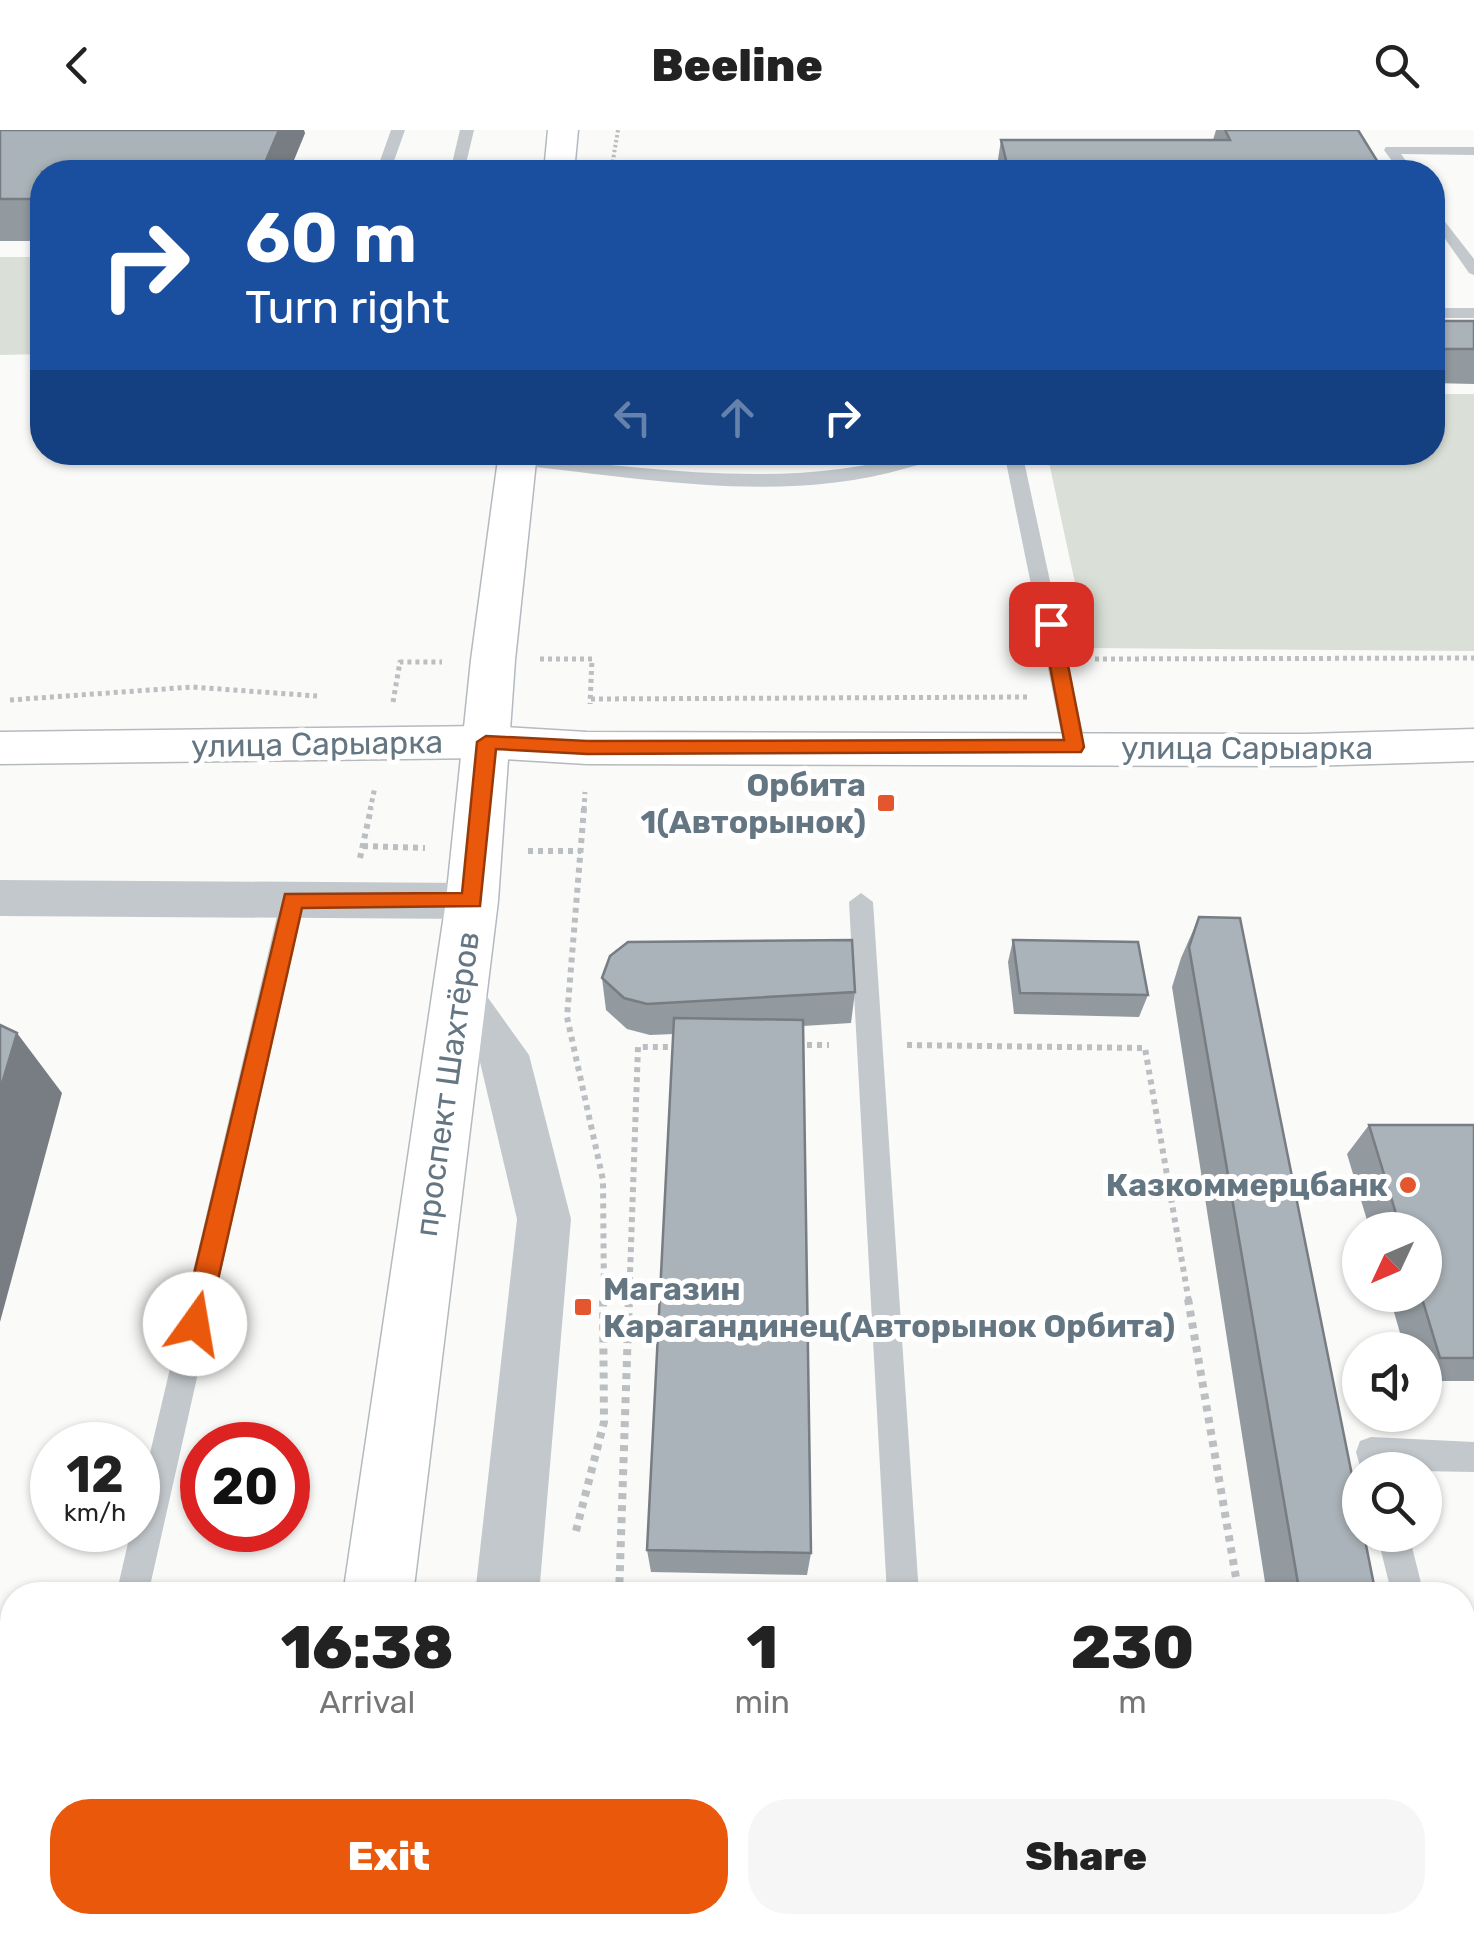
<!DOCTYPE html>
<html lang="en">
<head>
<meta charset="utf-8">
<style>
	body { margin:0; font-family:Rubik,sans-serif; background:#f6f6f6; color:#222; height:100vh; display:flex; flex-direction:column; font-size:38px; white-space:nowrap }
	* { box-sizing:border-box; margin:0 }
	p { font-size:32px; color:#767676 }
	.icon { flex:none; width:55px; height:55px; fill:none; stroke:currentColor; stroke-width:2; stroke-linecap:round; stroke-linejoin:round }
	.map { position:relative; flex:1; overflow:hidden }
	.side { position:absolute; left:0px; top:1452px; width:1475px; height:352px; display:flex; flex-direction:column; background:#fff; border-radius:40px 40px 0 0; box-shadow:0 2px 8px #0004 }
	.side>* { flex:none }
	.banner { position:absolute; left:30px; top:30px; width:1415px; height:305px; border-radius:40px; box-shadow:0 2px 8px #0004; background:#1a4fa0; color:#fff; overflow:hidden }
	.needle { width:65px; rotate:226deg }
	.controls { position:absolute; left:1342px; top:1082px; display:grid; gap:20px }
	.controls a { display:grid; place-items:center; width:100px; height:100px; border-radius:50%; background:#fff; box-shadow:0 2px 8px #0004; font-size:50px }
	.speed { position:absolute; left:30px; top:1292px; display:flex; gap:20px; font-size:50px; font-weight:700; text-align:center }
	.speed>* { display:grid; place-content:center; width:130px; height:130px; border-radius:50%; background:#fff; box-shadow:0 2px 8px #0004; line-height:1 }
	.speed small { font-size:25px; font-weight:400 }
	.speed .limit { border:15px solid #d22; background:#fff; color:#111 }
	.pin { position:absolute; display:grid; place-items:center; width:85px; height:85px; color:#fff; margin:-42px; border-radius:20px; box-shadow:0 5px 15px #0006 }
	.me { position:absolute; width:110px; margin:-55px; rotate:13deg; stroke-linejoin:round; filter:drop-shadow(0 0 8px #0008) }
	.turn { display:flex; align-items:center; gap:35px; height:210px; padding:0 50px; font-size:45px }
	.turn .icon { width:130px; height:130px; stroke-width:2.5 }
	.turn b { display:block; font-size:70px; line-height:85px }
	.lanes { display:flex; align-items:center; height:95px; padding:0 50px; background:#0003; justify-content:center; gap:50px; direction:ltr }
	.lanes .off { opacity:.35 }
	.eta { display:flex; justify-content:space-evenly; align-items:center; height:170px; text-align:center }
	.eta b { font-size:60px; font-weight:800; line-height:70px }
	.primary-button { display:flex; gap:20px; margin-top:auto; padding:20px 50px }
	.primary-button a { flex:1; height:115px; border-radius:40px; background:#ea580c; color:#fff; font-size:40px; font-weight:800; line-height:115px; text-align:center }
	.primary-button a+a { background:#f6f6f6; color:#222 }
	header { display:flex; justify-content:space-between; align-items:center; height:130px; padding:0 50px; background:#fff; font-size:45px; font-weight:800 }
	.map>svg:first-child { display:block }
</style>
</head>
<body>
<header><svg class="icon" aria-label="back" viewBox="0 0 24 24"><path d="M15 5l-7 7 7 7"/></svg>Beeline<svg class="icon" aria-label="search" viewBox="0 0 24 24"><circle cx="10" cy="10" r="6"/><path d="M15 15l6 6"/></svg></header>
<div class="map">
<svg width="1474" height="1803" viewBox="0 0 1474 1803">
	<rect width="100%" height="100%" fill="#fafaf8"/>
	<g fill="#dadfd7">
		<path d="M0 127H42V224L0 225Z"/>
		<path d="M1433 264H1474V521L1089 518 1047 323 1432 322Z"/>
	</g>
	<g fill="none" stroke-linecap="round" stroke-linejoin="round">
		<defs>
			<g id="secondary">
				<path d="M548 0H578L574 42H544Z"/>
				<path d="M499 322H537L515 530 498 771 413 1465H343L446 771 471 530Z"/>
				<path d="M291 1792H371L369 1803H289Z"/>
			</g>
			<path id="primary" d="M486 596 587 602 1306 604 1474 599V631L1306 636 587 634 486 628 0 634V602Z"/>
		</defs>
		<use href="#secondary" stroke="#b3babf" stroke-width="3"/>
		<use href="#primary" stroke="#b5babe" stroke-width="3"/>
		<path stroke="#bbbfc2" stroke-width="4" stroke-dasharray="2.5 2.5" stroke-linecap="butt" d="M611 42 618 0"/>
		<g stroke="#bbbfc2" stroke-width="5" stroke-dasharray="4 4" stroke-linecap="butt">
			<path d="M540 529H592L590 574"/>
			<path d="M1095 529 1474 528"/>
			<path d="M591 569 1029 567"/>
			<path d="M10 570 192 557 317 566"/>
			<path d="M393 572 400 532H442"/>
			<path d="M370 680 375 657"/>
			<path d="M584 680 585 662"/>
		</g>
		<g stroke="#bbbfc2" stroke-width="6" stroke-dasharray="5 5" stroke-linecap="butt">
			<path d="M584 678 567 887 603 1050 604 1172"/>
			<path d="M363 716 425 718"/>
			<path d="M528 721H581"/>
			<path d="M360 728 371 678"/>
			<path d="M797 915H829"/>
			<path d="M907 915 1145 918 1189 1172"/>
			<path d="M629 1172 638 917H679"/>
		</g>
		<g stroke="#bbbfc2" stroke-width="8" stroke-dasharray="6 6" stroke-linecap="butt">
			<path d="M1188 1169 1239 1465"/>
			<path d="M576 1401 604 1292 603 1169"/>
			<path d="M619 1465 629 1169"/>
			<path d="M1296 1792 1298 1803"/>
			<path d="M459 1803 460 1792"/>
			<path d="M607 1803 608 1792"/>
		</g>
		<g fill="#c3c8cc" fill-rule="evenodd">
			<path d="M391 0H405L390 42H376Z"/>
			<path d="M460 0H474L464 42H450Z"/>
			<path d="M1386 17H1474V25L1401 24 1414 42H1400L1384 20Z"/>
			<path d="M1432 75 1474 129V145L1469 143 1432 90Z"/>
			<rect x="1432" y="178" width="42" height="10"/>
			<path d="M921 322H949C938 331 921 334 907 338 782 375 643 348 517 335L508 330 517 325C651 338 789 362 921 322Z"/>
			<path d="M1004 322H1022L1086 617 1075 624 1064 617Z"/>
			<path d="M293 760 305 769 148 1465H116L131 1400H138V1374L281 769Z"/>
			<path d="M861 763 873 772 919 1465H887L849 772Z"/>
			<path d="M1371 1307 1474 1312V1342L1361 1340 1356 1322 1360 1311Z"/>
			<path d="M1377 1405H1409L1424 1465H1392Z"/>
			<path d="M1462 1659 1474 1663V1738L1462 1733Z"/>
			<path d="M39 1792H75L72 1803H36Z"/>
			<path d="M904 1792H940L941 1803H905Z"/>
		</g>
		<g fill="#c3c8cc" fill-rule="evenodd">
			<path d="M0 750 472 753 488 758 495 771 488 784 472 789 0 786Z"/>
			<path d="M459 845 476 851 529 925 571 1089 539 1465H475L517 1089 480 932 434 865 442 851Z"/>
		</g>
		<use href="#secondary" fill="#fff" fill-rule="evenodd"/>
		<use href="#primary" fill="#fff" fill-rule="evenodd"/>
	</g>
	<g fill="#929a9f">
		<path d="M0 0 305 3 289 42H42V111H0Z"/>
		<path d="M1216 0H1358L1384 42H996L1001 10H1213Z"/>
		<path d="M1432 191H1474V254L1432 253Z"/>
		<path d="M1199 787 1376 1465H1267L1172 857 1181 828Z"/>
		<path d="M1013 810 1148 865 1139 887 1014 884 1008 832Z"/>
		<path d="M602 848 855 862 851 893 803 896 811 1423 807 1445 651 1442 647 1420 674 904 650 905 627 899 606 880Z"/>
		<path d="M1369 995H1474V1251H1425V1220H1405L1389 1165H1425V1100H1370L1347 1024Z"/>
		<path d="M1319 1792H1442L1444 1803H1320Z"/>
	</g>
	<g fill="#777d82">
		<path d="M279 0H304L305 3 289 42H261Z"/>
		<path d="M17 903 62 963 0 1192V960Z"/>
	</g>
	<g fill="#aab3b9" stroke="#777d82" stroke-width="2.5">
		<path d="M0 0H279L261 42H42V69H0Z"/>
		<path d="M1225 0H1358L1384 42H1009L1001 10H1230Z"/>
		<rect x="1432" y="191" width="42" height="28"/>
		<path d="M1199 787 1240 788 1360 1385V1405H1364L1376 1465H1300L1189 817Z"/>
		<path d="M852 810 855 862 647 874 624 868 602 848 610 826 628 812Z"/>
		<path d="M1013 810 1138 812 1148 865 1020 863Z"/>
		<path d="M674 888 803 890 811 1423 647 1420Z"/>
		<path d="M0 895 17 903 0 960Z"/>
		<path d="M1369 995H1474V1228H1440L1421 1165H1425V1100H1401Z"/>
		<path d="M625 1792H805V1803H624Z"/>
		<path d="M1355 1792H1442L1444 1803H1357Z"/>
	</g>
	<path fill="#ea580c" stroke="#983908" stroke-width="2.5" d="M1051 488 1060 494 1084 617 1081 622 587 624 496 619 480 776 302 778 208 1194 204 1203 195 1207 185 1203 182 1194 285 764 462 763 477 612 486 606 587 611 1064 610 1042 494Z"/>
	<g fill="#e4572e" stroke="#fff" stroke-width="4">
		<rect x="876" y="663" width="20" height="20" rx="5"/>
		<circle cx="1408" cy="1055" r="10"/>
		<rect x="573" y="1167" width="20" height="20" rx="5"/>
	</g>
	<g text-anchor="middle" dominant-baseline="central" stroke-width="10" stroke-linejoin="round" paint-order="stroke">
		<g font-size="32" fill="#657683" stroke="#fff">
			<text transform="translate(317 614) rotate(-1)">улица Сарыарка</text>
			<text x="1247" y="618">улица Сарыарка</text>
			<text transform="translate(447 954) rotate(-82)">проспект Шахтёров</text>
		</g>
		<g font-size="32" font-weight="bold" fill="#657683" stroke="#fff" text-anchor="end">
			<text x="866" y="655">Орбита<tspan x="866" dy="37">1(Авторынок)</tspan></text>
			<text x="1388" y="1055">Казкоммерцбанк</text>
			<text x="603" y="1159" text-anchor="start">Магазин<tspan x="603" dy="37">Карагандинец(Авторынок Орбита)</tspan></text>
		</g>
	</g>
</svg>
<div class="controls">
<a><svg class="needle" viewBox="-14 -14 28 28"><path d="M0-13l5 13h-10z" fill="#e53935"/><path d="M0 13l5-13h-10z" fill="#767676"/></svg></a>
<a><svg class="icon" aria-label="sound" viewBox="0 0 24 24"><path d="M4 9h4l5-4v14l-5-4H4zM17 9q2 3 0 6"/></svg></a>
<a><svg class="icon" aria-label="search" viewBox="0 0 24 24"><circle cx="10" cy="10" r="6"/><path d="M15 15l6 6"/></svg></a>
</div>
<div class="speed"><div>12<small>km/h</small></div><div class="limit">20</div></div>
<div class="pin" style="left:1051px;top:494px;background:#d93025"><svg class="icon" aria-label="arrive" viewBox="0 0 24 24"><path d="M6 21V4h12l-3 4 3 4H6"/></svg></div>
<svg class="me" style="left:195px;top:1194px" viewBox="-20 -20 40 40"><circle r="19" fill="#fff"/><path d="M0-13L10 11 0 6-10 11z" fill="#ea580c"/></svg>
<div class="banner">
<div class="turn"><svg class="icon" aria-label="right" viewBox="0 0 24 24"><path d="M7 20v-9h11M14 6l5 5-5 5"/></svg><div><b>60 m</b>Turn right</div></div>
<div class="lanes"><svg class="icon off" aria-label="left" viewBox="0 0 24 24"><path d="M17 20v-9H6M10 6l-5 5 5 5"/></svg><svg class="icon off" aria-label="ahead" viewBox="0 0 24 24"><path d="M12 20V5M6 11l6-6 6 6"/></svg><svg class="icon" aria-label="right" viewBox="0 0 24 24"><path d="M7 20v-9h11M14 6l5 5-5 5"/></svg></div>
</div>
<section class="side">
<div class="eta">
<div><b>16:38</b><p>Arrival</p></div>
<div><b>1</b><p>min</p></div>
<div><b>230</b><p>m</p></div>
</div>
<div class="primary-button"><a>Exit</a><a>Share</a></div>
</section>
</div>
</body>
</html>
